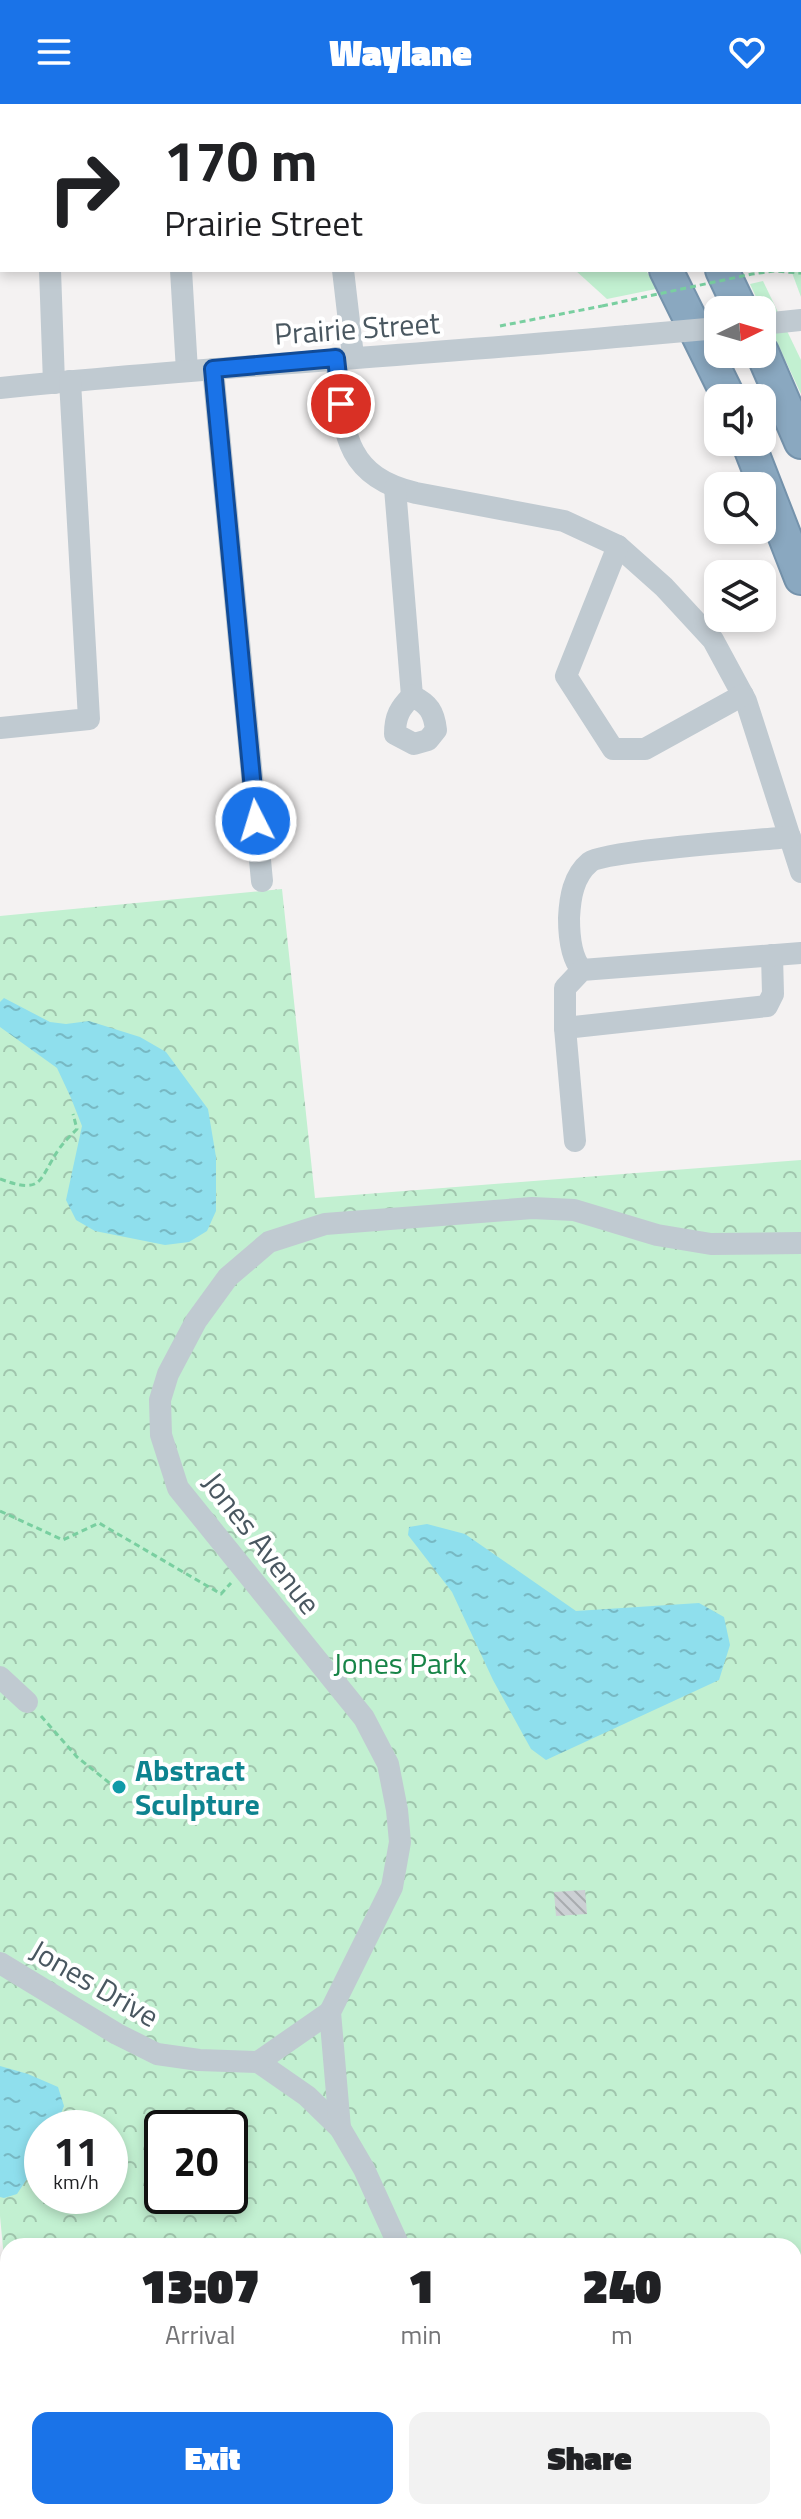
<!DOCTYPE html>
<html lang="en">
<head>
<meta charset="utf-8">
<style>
	body { margin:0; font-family:"Titillium Web",sans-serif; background:#f2f2f2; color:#202124; height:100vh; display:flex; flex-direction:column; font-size:30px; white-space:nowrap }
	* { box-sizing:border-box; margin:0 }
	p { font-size:26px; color:#757577 }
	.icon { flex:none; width:44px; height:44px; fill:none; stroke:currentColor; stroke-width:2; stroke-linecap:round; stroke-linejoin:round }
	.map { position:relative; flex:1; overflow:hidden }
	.panel { position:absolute; left:0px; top:2134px; width:802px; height:282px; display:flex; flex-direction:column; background:#fff; border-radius:24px 24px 0 0; box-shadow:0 4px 12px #0003 }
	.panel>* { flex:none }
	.guide { position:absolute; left:0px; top:0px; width:802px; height:168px; box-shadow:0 4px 12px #0003; background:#fff; color:#202124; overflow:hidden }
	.needle { width:52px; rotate:85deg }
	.tools { position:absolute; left:704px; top:192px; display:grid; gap:16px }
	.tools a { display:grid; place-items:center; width:72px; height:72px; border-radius:16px; background:#fff; box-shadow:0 4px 12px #0003; font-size:40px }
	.speed { position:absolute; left:24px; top:2006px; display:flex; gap:16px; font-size:40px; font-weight:700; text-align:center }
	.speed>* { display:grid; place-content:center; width:104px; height:104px; border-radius:50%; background:#fff; box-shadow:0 4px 12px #0003; line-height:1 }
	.speed small { font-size:20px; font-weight:400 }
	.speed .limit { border:4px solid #111; border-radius:12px; background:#fff; color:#111 }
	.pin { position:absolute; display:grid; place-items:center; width:68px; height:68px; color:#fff; margin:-34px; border:4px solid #fff; border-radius:50%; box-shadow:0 2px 8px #0007 }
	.me { position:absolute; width:88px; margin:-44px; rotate:355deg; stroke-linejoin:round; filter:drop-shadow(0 0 6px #0008) }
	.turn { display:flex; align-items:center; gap:28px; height:168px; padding:0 32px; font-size:36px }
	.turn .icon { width:104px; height:104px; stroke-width:2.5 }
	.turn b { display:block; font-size:56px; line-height:68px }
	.eta { display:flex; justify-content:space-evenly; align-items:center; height:136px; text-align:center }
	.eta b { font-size:48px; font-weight:800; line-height:56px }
	.action { display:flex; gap:16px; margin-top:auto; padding:16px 32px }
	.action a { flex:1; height:92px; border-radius:16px; background:#1a73e8; color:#fff; font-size:32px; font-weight:800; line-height:92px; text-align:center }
	.action a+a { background:#f2f2f2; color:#202124 }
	header { display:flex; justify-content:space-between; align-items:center; height:104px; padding:0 32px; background:#1a73e8; color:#fff; font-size:36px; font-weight:800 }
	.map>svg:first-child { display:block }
</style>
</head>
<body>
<header><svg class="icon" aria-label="menu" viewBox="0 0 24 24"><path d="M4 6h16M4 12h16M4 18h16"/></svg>Waylane<svg class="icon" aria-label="heart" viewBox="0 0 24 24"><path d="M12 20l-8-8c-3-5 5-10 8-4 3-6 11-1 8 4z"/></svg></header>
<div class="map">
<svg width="801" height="2415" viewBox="0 0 801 2415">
	<defs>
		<pattern id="park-crowns" width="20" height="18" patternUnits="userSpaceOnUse" patternTransform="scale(2)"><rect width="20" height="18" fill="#c2f0d1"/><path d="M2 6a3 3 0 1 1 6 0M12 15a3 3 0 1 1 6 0" fill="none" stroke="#a0c5ad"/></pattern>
		<pattern id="water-ripples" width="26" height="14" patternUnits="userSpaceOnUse" patternTransform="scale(2)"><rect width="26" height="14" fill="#8fdfed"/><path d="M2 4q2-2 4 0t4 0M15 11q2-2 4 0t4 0" fill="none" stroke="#77b8c3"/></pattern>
		<pattern id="building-back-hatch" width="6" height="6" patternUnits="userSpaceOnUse" patternTransform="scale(2)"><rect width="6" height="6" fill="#ccd0d4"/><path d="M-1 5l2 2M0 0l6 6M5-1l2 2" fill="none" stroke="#a8acaf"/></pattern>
	</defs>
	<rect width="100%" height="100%" fill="#f4f2f2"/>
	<g fill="#c2f0d1">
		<path d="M648 0 801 1V193L791 166H800V2Z"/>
		<path d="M575 166H646L656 185 607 195Z"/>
		<path d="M763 177 801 256V290L750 180Z"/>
	</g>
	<path fill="url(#park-crowns)" fill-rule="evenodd" d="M282 785 315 1094 801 1056V2285L794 2286V2142H8V2196L0 2112V812ZM42 2024H110V2092H42ZM162 2024H230V2092H162Z"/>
	<g fill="url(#water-ripples)">
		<path d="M4 894 50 918 66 920 89 917 140 933 166 948 208 1005 216 1053V1107L207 1127 189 1138 165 1141 95 1127 76 1116 66 1096 82 1022 71 994 57 964 0 923V898Z"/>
		<path d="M427 1420 465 1430 576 1507 699 1499 724 1513 730 1541 719 1576 546 1656 531 1645 493 1576 452 1488 408 1431 409 1423Z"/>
		<path d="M0 1962 28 1970 58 1983 64 2002 55 2024H42V2052L17 2090 4 2094 0 2093Z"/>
	</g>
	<g fill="url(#building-back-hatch)">
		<path d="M585 1786 587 1810 556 1812 554 1788Z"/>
		<path d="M8 2271V2327L0 2328V2272Z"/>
		<path d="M395 2408H458L459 2415H395Z"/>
		<rect x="565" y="2408" width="67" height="7"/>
		<rect x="762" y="2408" width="24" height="7"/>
	</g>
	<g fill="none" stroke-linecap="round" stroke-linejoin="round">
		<defs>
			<g id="highway">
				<path d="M569 0 570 2"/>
				<path d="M626 0 627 2"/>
				<path d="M666 166 729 294"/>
				<path d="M722 166 741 206"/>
				<path d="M762 248 801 338"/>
				<path d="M748 338 801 474"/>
			</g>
		</defs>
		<use href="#highway" stroke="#7593ac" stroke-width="36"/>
		<g stroke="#79cfa0" stroke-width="3" stroke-dasharray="6 4" stroke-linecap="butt">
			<path d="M799 169H801"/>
			<path d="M500 222 602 202"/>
			<path d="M0 1075C44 1091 38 1076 59 1045 64 1038 71 1031 77 1025L73 1010"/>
			<path d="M0 1407 63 1436 99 1419 221 1490 231 1479"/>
			<path d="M41 1612 77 1653 112 1681"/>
		</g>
		<g stroke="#c0cad1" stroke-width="22">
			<path d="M93 0 94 2"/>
			<path d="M317 0 318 2"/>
			<path d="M50 166 54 279"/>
			<path d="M181 166 187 267"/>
			<path d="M343 166 353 252"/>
			<path d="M762 220 801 216"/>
			<path d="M336 254C344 321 339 371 416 389L564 417 618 442 664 483 713 536 746 597 801 768"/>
			<path d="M213 265 262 777"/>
			<path d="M0 284C209 263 419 251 628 232"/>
			<path d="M395 384 412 592"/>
			<path d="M618 442 566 572 613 645H645L743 591"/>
			<path d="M412 592C429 600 434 608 436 626L428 636 414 640 395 630C395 612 400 604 412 592Z"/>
			<path d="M0 624 89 615 70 277"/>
			<path d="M582 866C571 854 569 831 569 814 570 794 573 772 590 758 605 747 760 736 790 733"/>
			<path d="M565 924 767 902 773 890 772 851"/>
			<path d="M575 1037 565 924V884L582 866 801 849"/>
			<path d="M0 1573 27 1598"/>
			<path d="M0 1859 117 1930 157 1950 199 1956 258 1958 307 1992 340 2024 364 2065 399 2142"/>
			<path d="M258 1958 330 1908"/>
			<path d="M340 2024 330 1908 392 1783 400 1738 397 1706 388 1660 364 1614 178 1384 161 1331 160 1296 168 1270 196 1217 228 1173 269 1138 325 1120 532 1104 574 1106 657 1131 711 1140 801 1139"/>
			<path d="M794 2314 801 2313"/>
			<path d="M0 2392 8 2391"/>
			<path d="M333 2408 334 2415"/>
			<path d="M690 2408V2415"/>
		</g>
		<use href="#highway" stroke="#8aa8c0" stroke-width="32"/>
		<path stroke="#79cfa0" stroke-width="3" stroke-dasharray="6 4" stroke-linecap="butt" d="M602 202 752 170 774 167 799 169"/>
		<path stroke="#c0cad1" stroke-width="22" d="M628 232 718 224"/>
	</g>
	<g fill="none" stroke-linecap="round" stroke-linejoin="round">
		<defs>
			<path id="route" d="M256 717 213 265 336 254 341 300"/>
		</defs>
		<use href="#route" stroke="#114b97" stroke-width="20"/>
		<use href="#route" stroke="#1a73e8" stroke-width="14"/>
	</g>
	<circle fill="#0f9aa8" stroke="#fff" stroke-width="3" cx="119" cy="1683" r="8"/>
	<g text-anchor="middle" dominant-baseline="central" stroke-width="8" stroke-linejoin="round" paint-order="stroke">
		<g font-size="30" fill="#495760" stroke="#fff">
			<text transform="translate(357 224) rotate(-4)">Prairie Street</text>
			<text transform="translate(262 1439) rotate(52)">Jones Avenue</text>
			<text transform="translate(95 1879) rotate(30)">Jones Drive</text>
		</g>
		<g font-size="30" fill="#178447" stroke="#fff">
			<text x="400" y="1559">Jones Park</text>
		</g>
		<g font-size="30" font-weight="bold" fill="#0d838f" stroke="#fff" text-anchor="start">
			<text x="135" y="1666">Abstract<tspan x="135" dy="34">Sculpture</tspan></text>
		</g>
	</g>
</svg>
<div class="tools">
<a><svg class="needle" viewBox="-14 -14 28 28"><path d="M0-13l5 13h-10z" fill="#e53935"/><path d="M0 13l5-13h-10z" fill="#757577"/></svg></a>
<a><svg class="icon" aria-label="sound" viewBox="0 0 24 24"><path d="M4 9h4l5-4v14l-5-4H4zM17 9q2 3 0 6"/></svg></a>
<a><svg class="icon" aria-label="search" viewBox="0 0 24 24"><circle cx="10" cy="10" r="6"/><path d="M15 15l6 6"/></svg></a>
<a><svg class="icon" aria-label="layers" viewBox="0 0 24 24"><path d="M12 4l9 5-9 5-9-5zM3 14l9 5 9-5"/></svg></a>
</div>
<div class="speed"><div>11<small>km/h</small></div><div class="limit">20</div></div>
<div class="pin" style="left:341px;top:300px;background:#d93025"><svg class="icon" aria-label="arrive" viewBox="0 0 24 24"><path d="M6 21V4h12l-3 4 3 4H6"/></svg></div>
<svg class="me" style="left:256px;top:717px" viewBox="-20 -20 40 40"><circle r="17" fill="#1a73e8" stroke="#fff" stroke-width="3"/><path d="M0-11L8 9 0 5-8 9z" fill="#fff"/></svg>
<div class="guide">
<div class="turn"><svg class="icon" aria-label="right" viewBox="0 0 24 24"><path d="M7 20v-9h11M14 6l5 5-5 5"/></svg><div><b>170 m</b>Prairie Street</div></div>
</div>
<section class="panel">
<div class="eta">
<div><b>13:07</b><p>Arrival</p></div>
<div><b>1</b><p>min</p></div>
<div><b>240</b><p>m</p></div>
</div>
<div class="action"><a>Exit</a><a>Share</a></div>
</section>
</div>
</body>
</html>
